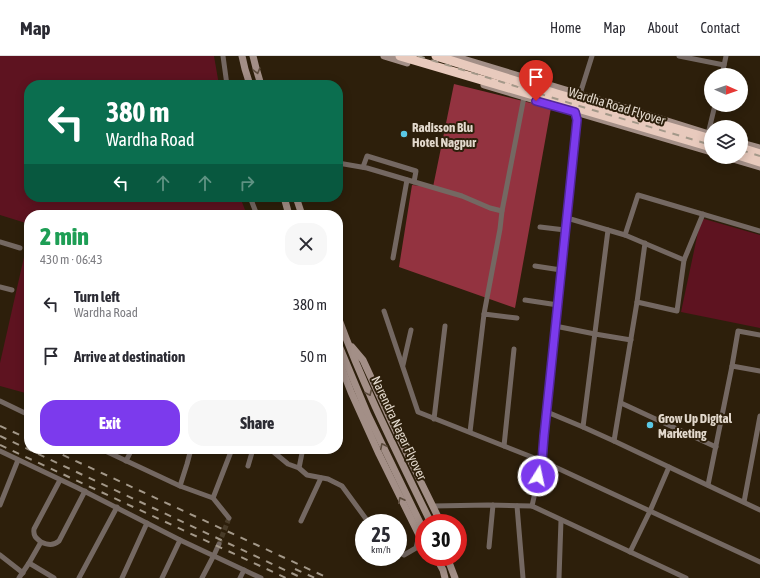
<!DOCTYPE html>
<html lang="en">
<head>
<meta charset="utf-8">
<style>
	body { margin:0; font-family:"Asap Condensed",sans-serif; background:#f7f7f7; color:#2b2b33; height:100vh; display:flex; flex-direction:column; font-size:15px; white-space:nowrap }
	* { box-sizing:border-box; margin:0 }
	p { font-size:13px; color:#7c7c81 }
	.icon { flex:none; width:22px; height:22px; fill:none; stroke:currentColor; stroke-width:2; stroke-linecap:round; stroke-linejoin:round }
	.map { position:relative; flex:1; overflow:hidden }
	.panel { position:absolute; left:24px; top:154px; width:319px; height:244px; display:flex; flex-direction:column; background:#fff; border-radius:16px; box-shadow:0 2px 10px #0003 }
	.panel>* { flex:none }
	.guide { position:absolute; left:24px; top:24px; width:319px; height:122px; border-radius:16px; box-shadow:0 2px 10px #0003; background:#0b6e4f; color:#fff; overflow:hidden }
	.needle { width:26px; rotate:92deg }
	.fabs { position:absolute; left:704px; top:12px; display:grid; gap:8px }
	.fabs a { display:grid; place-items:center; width:44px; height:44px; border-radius:50%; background:#fff; box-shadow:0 2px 10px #0003; font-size:20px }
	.speed { position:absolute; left:355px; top:458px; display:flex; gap:8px; font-size:20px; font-weight:700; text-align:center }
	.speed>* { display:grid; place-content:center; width:52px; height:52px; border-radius:50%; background:#fff; box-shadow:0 2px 10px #0003; line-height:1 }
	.speed small { font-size:10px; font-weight:400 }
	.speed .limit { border:6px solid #d22; background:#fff; color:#111 }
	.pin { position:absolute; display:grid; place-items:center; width:34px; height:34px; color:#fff; margin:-41px -17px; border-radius:50% 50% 50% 0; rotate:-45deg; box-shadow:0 0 4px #0007 }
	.pin .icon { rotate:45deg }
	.me { position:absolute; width:44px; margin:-22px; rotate:10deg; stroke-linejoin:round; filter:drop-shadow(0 0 3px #0008) }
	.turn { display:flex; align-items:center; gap:14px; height:84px; padding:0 16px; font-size:18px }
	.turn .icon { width:52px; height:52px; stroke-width:2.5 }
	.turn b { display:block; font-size:28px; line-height:34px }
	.lanes { display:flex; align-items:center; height:38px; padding:0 16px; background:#0003; justify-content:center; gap:20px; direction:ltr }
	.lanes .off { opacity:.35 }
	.round { display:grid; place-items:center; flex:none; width:42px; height:42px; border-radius:16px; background:#f7f7f7 }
	.summary { display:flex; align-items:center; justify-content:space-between; height:68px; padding:0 16px }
	h1 { font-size:24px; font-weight:800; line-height:30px; color:#1e9e55 }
	.button { display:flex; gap:8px; margin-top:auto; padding:8px 16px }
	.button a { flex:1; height:46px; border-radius:16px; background:#7c3aed; color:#fff; font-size:16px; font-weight:800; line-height:46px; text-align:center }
	.button a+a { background:#f7f7f7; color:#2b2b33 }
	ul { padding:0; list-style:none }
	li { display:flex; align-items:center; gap:12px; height:52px; padding:0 16px }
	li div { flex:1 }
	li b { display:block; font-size:15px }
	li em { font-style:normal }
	header { display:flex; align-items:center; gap:24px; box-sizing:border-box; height:56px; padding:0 20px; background:#fff; border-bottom:1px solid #e1e1e2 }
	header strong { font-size:19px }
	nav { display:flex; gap:22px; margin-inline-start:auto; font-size:14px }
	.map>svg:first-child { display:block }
</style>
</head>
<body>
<header>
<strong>Map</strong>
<nav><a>Home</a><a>Map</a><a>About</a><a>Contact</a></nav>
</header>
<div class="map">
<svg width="760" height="522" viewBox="0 0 760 522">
	<rect width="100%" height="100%" fill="#2d1f0b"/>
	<g fill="#5e1320">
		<path d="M0 0H214L219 29H29V141H240L247 159H29V168L0 159Z"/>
		<path d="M701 162 760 179V272L681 256Z"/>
		<path d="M29 179V338L0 330V307Z"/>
	</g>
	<path fill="#933340" d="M454 28 551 52 515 252 399 211 412 129 433 131Z"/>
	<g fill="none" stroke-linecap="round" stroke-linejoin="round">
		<path stroke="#483b28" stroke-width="5" stroke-dasharray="5 2.5" stroke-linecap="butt" d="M219 488 229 462"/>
		<g stroke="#746862" stroke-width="5">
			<path d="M223 0 227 29"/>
			<path d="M679 0 724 9"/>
			<path d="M722 19 726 0"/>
			<path d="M580 38 592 0"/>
			<path d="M575 56 577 64 542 405 760 506"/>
			<path d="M708 78 715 49"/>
			<path d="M338 107 367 112 462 140 490 152 502 155"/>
			<path d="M363 111 367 100 416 115 414 126"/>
			<path d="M250 141 257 159"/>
			<path d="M567 162 625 179"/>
			<path d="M540 171 565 174"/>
			<path d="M0 186 20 192"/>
			<path d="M393 202 407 124"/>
			<path d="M684 204 703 158"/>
			<path d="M535 210 561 214"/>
			<path d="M0 231 12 234"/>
			<path d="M525 244 558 249"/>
			<path d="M637 246 645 187"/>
			<path d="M384 255 418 356 542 405 532 450 686 522"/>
			<path d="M484 258 500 173 502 155 524 41"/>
			<path d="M555 270 595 278 631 284"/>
			<path d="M403 309 411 274"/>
			<path d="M732 310 738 275 760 279"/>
			<path d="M0 345 29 359"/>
			<path d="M621 347 716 391"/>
			<path d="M547 356 583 371 614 385 637 246 677 255 684 204 625 179 638 139 760 175"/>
			<path d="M434 363 445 270"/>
			<path d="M583 371 608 174"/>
			<path d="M470 376 484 258 517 262"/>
			<path d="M614 385 760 454"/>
			<path d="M504 390 514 293"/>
			<path d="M101 393 180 430"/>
			<path d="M191 393 187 408 180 430 213 442 232 393"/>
			<path d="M270 393 288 408 299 412"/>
			<path d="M301 393 302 397 299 412 307 419 328 423 342 430 369 467"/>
			<path d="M0 395 78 432 180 484"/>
			<path d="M126 405 132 393"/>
			<path d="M248 410 253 393"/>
			<path d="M708 429 732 310 760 315"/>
			<path d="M213 442 229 462"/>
			<path d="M744 446 760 360"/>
			<path d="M0 449 18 404"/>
			<path d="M433 450 488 449 532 450"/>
			<path d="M517 450 523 522"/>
			<path d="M301 465 321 422"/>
			<path d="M41 486C36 482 33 480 34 473L60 424"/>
			<path d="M489 491 493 449"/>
			<path d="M398 496 404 499 416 492 419 479"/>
			<path d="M630 496 650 455 669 411"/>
			<path d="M0 499 23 517"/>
			<path d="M29 507 41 486C48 489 53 490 59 485L85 435"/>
			<path d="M19 522 29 507 54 522"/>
			<path d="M79 522 117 451"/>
			<path d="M122 522 147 467"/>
			<path d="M162 522 180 484 261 522"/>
			<path d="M202 522 214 499 219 488"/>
			<path d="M240 522 244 514"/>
			<path d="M559 522 561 464"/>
		</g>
		<g stroke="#a38f87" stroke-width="7">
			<path d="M242 0 245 13 250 29"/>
			<path d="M253 0 256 12 261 29"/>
			<path d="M384 0 407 7"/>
			<path d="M453 0 629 53 709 78"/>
			<path d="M484 29 711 96"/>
			<path d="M741 87 760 92"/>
			<path d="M726 101 760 111"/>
			<path d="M284 141 289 159"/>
			<path d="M296 141 302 159"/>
			<path d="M338 261C364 332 398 399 431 467"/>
			<path d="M338 287 368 359 424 475"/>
			<path d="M352 291 363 304 392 367 441 467"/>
			<path d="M341 297 340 308 351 336 379 398 419 479 422 481 424 480"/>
			<path d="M436 501 443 514 445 522"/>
			<path d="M447 501 455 522"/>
		</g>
		<g stroke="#e8cabd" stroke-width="9">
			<path d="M400 0 711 91"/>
			<path d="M436 0 557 38 711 83"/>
			<path d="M741 92 760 98"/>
			<path d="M741 100 760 106"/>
		</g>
		<g stroke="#a39889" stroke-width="2" stroke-dasharray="7 7" stroke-linecap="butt">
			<path d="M418 0 576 49 711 89"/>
			<path d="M741 94 760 100"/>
			<path d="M0 370 29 383"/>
			<path d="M0 380 302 522"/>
			<path d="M0 389 286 522"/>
			<path d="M50 393 328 522"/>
			<path d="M295 513 315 522"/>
		</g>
	</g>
	<defs><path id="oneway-chevron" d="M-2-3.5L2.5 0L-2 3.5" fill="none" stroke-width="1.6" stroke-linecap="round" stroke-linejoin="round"/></defs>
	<g stroke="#5c4c3d">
		<use href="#oneway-chevron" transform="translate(257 15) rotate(75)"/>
		<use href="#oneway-chevron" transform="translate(369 337) rotate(66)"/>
		<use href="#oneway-chevron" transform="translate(383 390) rotate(-116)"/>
		<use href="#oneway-chevron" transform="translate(401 444) rotate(-116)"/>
	</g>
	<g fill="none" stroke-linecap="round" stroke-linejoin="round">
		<defs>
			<path id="route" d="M536 45 575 56 577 64 544 380 542 405 538 420"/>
		</defs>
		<use href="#route" stroke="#51269a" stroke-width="10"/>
		<use href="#route" stroke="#7c3aed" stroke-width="7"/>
	</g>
	<g fill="#5ac8e6" stroke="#2d1f0b" stroke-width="1.5">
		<circle cx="404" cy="78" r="4"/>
		<circle cx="650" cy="369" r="4"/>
	</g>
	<g text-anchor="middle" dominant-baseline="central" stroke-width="4" stroke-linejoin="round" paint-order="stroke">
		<g font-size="13" fill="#e3d9cd" stroke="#2d1f0b">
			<text transform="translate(617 50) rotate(17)">Wardha Road Flyover</text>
			<text transform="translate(399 372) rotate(65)">Narendra Nagar Flyover</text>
		</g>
		<g font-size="13" font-weight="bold" fill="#e3d9cd" stroke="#2d1f0b" text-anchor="start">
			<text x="412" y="71">Radisson Blu<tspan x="412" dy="15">Hotel Nagpur</tspan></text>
			<text x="658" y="362">Grow Up Digital<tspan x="658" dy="15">Marketing</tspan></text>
		</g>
	</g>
</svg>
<div class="fabs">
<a><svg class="needle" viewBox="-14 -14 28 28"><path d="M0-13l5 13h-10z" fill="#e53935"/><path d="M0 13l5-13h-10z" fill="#7c7c81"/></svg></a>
<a><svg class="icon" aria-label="layers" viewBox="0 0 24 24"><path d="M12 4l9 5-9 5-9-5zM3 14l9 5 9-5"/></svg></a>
</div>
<div class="speed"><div>25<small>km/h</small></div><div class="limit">30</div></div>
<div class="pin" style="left:536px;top:45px;background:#d93025"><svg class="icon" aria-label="arrive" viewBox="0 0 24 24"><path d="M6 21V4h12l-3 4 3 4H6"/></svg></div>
<svg class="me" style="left:538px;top:420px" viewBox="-20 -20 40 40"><circle r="17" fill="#7c3aed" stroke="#fff" stroke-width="3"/><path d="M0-11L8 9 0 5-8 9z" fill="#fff"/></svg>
<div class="guide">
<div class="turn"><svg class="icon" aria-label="left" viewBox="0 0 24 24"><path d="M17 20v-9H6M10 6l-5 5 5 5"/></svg><div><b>380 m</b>Wardha Road</div></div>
<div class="lanes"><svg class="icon" aria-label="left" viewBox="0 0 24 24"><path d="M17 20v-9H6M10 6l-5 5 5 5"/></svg><svg class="icon off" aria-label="ahead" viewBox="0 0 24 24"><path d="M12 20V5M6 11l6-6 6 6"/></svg><svg class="icon off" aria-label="ahead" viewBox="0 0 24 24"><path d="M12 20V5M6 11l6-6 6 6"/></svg><svg class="icon off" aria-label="right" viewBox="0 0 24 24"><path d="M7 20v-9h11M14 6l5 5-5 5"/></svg></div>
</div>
<section class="panel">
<div class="summary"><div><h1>2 min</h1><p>430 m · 06:43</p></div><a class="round"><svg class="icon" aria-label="close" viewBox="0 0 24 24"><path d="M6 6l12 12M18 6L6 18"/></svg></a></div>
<ul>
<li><svg class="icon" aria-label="left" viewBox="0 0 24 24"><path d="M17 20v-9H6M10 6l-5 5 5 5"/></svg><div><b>Turn left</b><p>Wardha Road</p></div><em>380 m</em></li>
<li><svg class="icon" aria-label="arrive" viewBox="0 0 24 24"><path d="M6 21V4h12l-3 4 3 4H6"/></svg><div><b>Arrive at destination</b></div><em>50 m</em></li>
</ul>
<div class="button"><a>Exit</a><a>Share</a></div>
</section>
</div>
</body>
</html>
